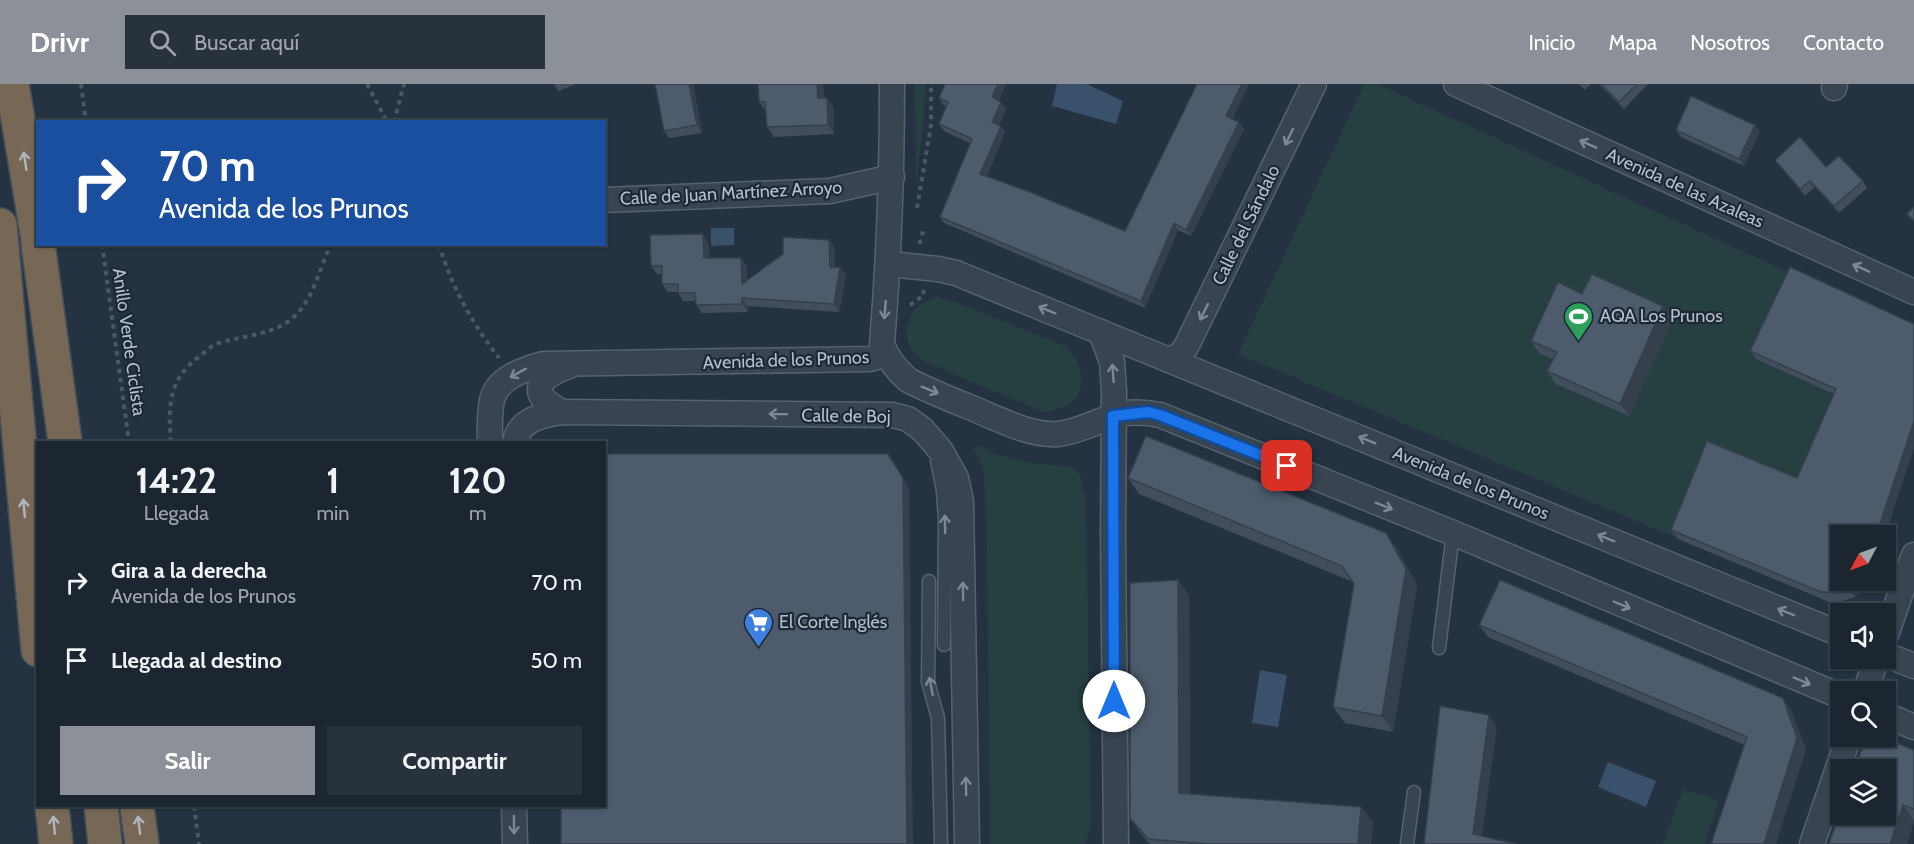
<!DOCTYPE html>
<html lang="es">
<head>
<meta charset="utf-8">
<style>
	body { margin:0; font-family:Cabin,sans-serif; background:#28323d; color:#f1f3f6; height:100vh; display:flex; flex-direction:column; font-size:22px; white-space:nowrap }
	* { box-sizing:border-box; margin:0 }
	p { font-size:20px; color:#a0a5ab }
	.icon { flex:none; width:33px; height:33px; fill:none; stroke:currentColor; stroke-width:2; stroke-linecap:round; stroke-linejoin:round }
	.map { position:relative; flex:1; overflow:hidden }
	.sheet { position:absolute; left:36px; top:357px; width:570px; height:366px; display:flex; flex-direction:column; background:#1b2631; border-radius:0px; box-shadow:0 2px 4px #0004,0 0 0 2px #39434d }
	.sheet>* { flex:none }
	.banner { position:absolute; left:36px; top:36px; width:570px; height:126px; border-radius:0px; box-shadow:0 2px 4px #0004,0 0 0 2px #39434d; background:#1a4fa0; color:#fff; overflow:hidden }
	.needle { width:39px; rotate:229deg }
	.buttons { position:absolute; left:1830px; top:441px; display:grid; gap:12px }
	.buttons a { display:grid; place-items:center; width:66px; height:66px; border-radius:0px; background:#1b2631; box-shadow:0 2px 4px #0004,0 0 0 2px #39434d; font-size:30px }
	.pin { position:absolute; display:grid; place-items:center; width:51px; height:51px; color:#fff; margin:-26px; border-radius:12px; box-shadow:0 3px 9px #0006 }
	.me { position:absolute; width:66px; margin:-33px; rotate:0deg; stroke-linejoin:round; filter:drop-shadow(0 0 4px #0008) }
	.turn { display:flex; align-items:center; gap:21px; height:126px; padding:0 24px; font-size:27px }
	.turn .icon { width:78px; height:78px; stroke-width:2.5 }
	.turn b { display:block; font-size:42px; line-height:51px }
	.eta { display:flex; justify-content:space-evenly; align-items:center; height:102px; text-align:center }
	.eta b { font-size:36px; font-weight:700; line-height:42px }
	.action { display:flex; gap:12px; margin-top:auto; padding:12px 24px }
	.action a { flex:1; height:69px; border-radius:0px; background:#8c9099; color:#fff; font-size:24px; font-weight:700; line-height:69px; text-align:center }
	.action a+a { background:#28323d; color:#f1f3f6 }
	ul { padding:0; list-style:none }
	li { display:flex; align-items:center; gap:18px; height:78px; padding:0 24px }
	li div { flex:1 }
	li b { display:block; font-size:22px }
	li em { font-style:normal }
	header { display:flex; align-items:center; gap:36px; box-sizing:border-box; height:84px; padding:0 30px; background:#8c9099; color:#fff }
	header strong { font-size:28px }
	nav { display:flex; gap:33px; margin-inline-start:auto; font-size:21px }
	.search { width:420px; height:54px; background:#28323d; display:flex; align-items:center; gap:15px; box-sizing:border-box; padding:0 21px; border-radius:0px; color:#a0a5ab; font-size:22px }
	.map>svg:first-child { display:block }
</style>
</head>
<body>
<header>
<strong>Drivr</strong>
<div class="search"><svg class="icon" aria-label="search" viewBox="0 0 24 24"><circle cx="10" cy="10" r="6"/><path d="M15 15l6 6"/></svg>Buscar aquí</div>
<nav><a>Inicio</a><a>Mapa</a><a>Nosotros</a><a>Contacto</a></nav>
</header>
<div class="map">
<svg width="1914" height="760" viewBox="0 0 1914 760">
	<rect width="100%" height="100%" fill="#243241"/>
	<g fill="#264041">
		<path d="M915 0H925L924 34 916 102Z"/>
		<path d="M1364 0H1378L1875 228 1840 452V496L1870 497C1855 514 1849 516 1827 517L1238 270Z"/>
		<path d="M936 213 950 216 1066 262C1093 289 1085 327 1043 328L932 281C926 278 919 275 915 271 904 259 904 238 915 226 921 220 929 216 936 213Z"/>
		<path d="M979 361C1009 380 1038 379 1073 383L1081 392 1086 418 1091 744 1084 760H990L987 476 984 387 974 364Z"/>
		<path d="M1683 704 1719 717 1704 760H1663Z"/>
	</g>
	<g fill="#39516a">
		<path d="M1057 0H1087L1123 17 1116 40 1052 22Z"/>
		<path d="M711 144H734V161L711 162Z"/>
		<path d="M1260 586 1287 591 1278 643 1252 639Z"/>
		<path d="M1608 678 1656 697 1646 723 1598 703Z"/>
	</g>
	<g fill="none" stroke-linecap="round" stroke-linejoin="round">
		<defs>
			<g id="service">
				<path d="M937 377 943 406 945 436 944 561"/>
				<path d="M929 497 928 598 938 634 941 760"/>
				<path d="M1439 564 1453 449"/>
				<path d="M1407 760 1414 708"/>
			</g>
			<g id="minor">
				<path d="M892 0C892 87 889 173 882 260 887 275 897 286 908 296 927 306 947 314 967 322 995 333 1028 352 1058 350 1077 348 1093 339 1111 333 1126 327 1144 328 1160 331L1453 449 1840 612"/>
				<path d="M1456 0 1914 208"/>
				<path d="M1834 4 1835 0"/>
				<path d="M604 116 830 107 892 93"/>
				<path d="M889 180 938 185 956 189 1840 550"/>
				<path d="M1101 248 1112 278 1114 307 1113 449 1116 760"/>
				<path d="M1171 276 1182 269 1187 261 1314 0"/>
				<path d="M562 328C556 324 547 320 543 314 531 297 557 286 569 282"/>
				<path d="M490 358C490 345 489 330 492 316 497 294 524 285 543 280L870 275 885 271"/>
				<path d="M515 358C519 335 543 331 562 328L893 331 908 335 923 346 941 367 956 394 961 417 967 760"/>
				<path d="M1886 551 1914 471"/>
				<path d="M1886 571 1914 582"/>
				<path d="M1865 608 1877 574"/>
				<path d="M1886 631 1914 643"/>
				<path d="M514 722 515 760"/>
				<path d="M1812 760 1849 652"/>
			</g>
			<g id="motorway">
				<path d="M12 0 38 155"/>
				<path d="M0 141 38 566"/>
				<path d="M38 160 65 358"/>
				<path d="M52 722 56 760"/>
				<path d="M101 722 105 760"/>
				<path d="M137 722 142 760"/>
			</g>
		</defs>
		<use href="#service" stroke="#56626e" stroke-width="15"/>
		<use href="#minor" stroke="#56626e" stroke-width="27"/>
		<use href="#motorway" stroke="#434f5b" stroke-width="36"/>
		<g stroke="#445d5e" stroke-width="4" stroke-dasharray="4.5 4.5" stroke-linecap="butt">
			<path d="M81 0 86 38"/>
			<path d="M367 0 387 38"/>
			<path d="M394 38 404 0"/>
			<path d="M917 124 931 41V0"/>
			<path d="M102 160 129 358"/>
			<path d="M439 160C451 202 472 239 499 274"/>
			<path d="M920 160V154L925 144"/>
			<path d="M910 221 924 211 923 206"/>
			<path d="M171 358C168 323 168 295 200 272 206 267 212 261 219 259 241 252 265 252 286 239 312 223 318 187 331 160"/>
			<path d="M194 722 199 760"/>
		</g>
		<use href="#service" stroke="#384450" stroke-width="12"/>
		<use href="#minor" stroke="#384450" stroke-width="24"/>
		<use href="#motorway" stroke="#776755" stroke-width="33"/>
	</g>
	<g fill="#424e5d">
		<path d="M554 0H576L558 7Z"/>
		<path d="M693 0 702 49 669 54 664 47Z"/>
		<path d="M758 0H823L824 14H827L834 24V50L774 53 767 43 766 27 759 18Z"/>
		<path d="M945 0H1006L999 16 1006 24 999 41 1005 48 987 92 1125 147 1233 35 1239 38 1244 45 1191 152 1178 146 1145 224 944 139 940 133 970 59 944 47 939 40 947 22 943 21 939 14Z"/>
		<path d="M1579 0H1591L1585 6Z"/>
		<path d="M1599 0H1648L1624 25Z"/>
		<path d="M1755 41 1760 47 1744 82 1681 53 1676 46Z"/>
		<path d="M1775 76 1826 83 1863 97 1867 104 1839 129 1815 103 1805 112Z"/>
		<path d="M708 158 709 174H741L747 182V197L835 164V183H840L846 191 839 228 748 222V228L702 229 696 221V217H683L678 208H668L662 200V190H657L651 182Z"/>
		<path d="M1582 210 1672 235 1629 332 1556 300 1547 287 1553 275 1540 270 1531 257Z"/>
		<path d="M1912 238 1870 497 1855 513 1842 517H1827L1678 455 1671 446 1797 394 1834 310 1756 275 1750 267Z"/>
		<path d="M1128 394 1386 449 1397 465 1417 501 1393 648 1345 639 1333 623 1354 500 1353 498 1139 410Z"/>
		<path d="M1178 496 1189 512 1190 710 1361 723 1373 739 1371 760H1150L1141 750 1130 734Z"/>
		<path d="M1479 541 1791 626 1806 666 1745 661 1488 553Z"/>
		<path d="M1914 666V737L1907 760H1829Z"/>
	</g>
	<g fill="#36404c">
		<path d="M689 0H693L702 49 697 41Z"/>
		<path d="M817 0H823L825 24 818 14Z"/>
		<path d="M998 0H1006L997 20 992 13Z"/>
		<path d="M1242 0H1249L1231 39 1226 32Z"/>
		<path d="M827 14 834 24V50L828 41Z"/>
		<path d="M1001 18 1006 24 997 45 992 38Z"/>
		<path d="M1239 38 1244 45 1191 152 1186 146Z"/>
		<path d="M1755 41 1760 47 1744 82 1739 75Z"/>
		<path d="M1001 42 1005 48 985 96 980 90Z"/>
		<path d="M1174 139 1178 146 1145 224 1141 217Z"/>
		<path d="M703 150 708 158 709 182 704 174Z"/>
		<path d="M829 156 835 164V192L830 184Z"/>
		<path d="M741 174 747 182V208L742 200Z"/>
		<path d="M840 183 846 191 839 228 834 220Z"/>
		<path d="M742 214 748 222V228L742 220Z"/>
		<path d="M1663 222 1672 235 1629 332 1620 320Z"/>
		<path d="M1914 337V364L1885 452H1876Z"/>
		<path d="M888 370 909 404 913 760H907Z"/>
		<path d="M1386 449 1397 465 1417 501 1393 648 1382 632Z"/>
		<path d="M1178 496 1189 512 1190 725 1179 709Z"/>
		<path d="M1856 496H1870L1855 513 1849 504Z"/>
		<path d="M1783 614 1791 626 1806 666 1776 760H1764Z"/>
		<path d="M1489 631 1497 643 1481 760 1473 750Z"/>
		<path d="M1903 721 1914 737 1907 760H1890Z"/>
		<path d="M1361 723 1373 739 1371 760H1358Z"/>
	</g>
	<g fill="#4d5b6c" stroke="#36404c" stroke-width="1.5">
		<path d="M655 0H689L697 41 664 47Z"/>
		<path d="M758 0H817L818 14H827L828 41 767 43 765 18H759Z"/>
		<path d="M945 0H998L992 13 1001 18 992 38 1001 42 980 90 1030 108 1125 147 1197 0H1242L1226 32 1239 38 1186 146 1174 139 1141 217 940 133 972 55 939 40 948 18 939 14Z"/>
		<path d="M1601 0H1637L1619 18Z"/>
		<path d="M1691 12 1755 41 1739 75 1676 46Z"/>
		<path d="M1800 53 1826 83 1839 72 1863 97 1834 122 1810 97 1800 105 1775 76Z"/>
		<path d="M1914 123V137L1907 130Z"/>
		<path d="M703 150 704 174H741L742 200 783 170V153L829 156 830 184 840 183 834 220 742 214V220L696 221 695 209H678V200H662V182H651L650 151Z"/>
		<path d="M1790 183 1914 240V337L1876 452H1840V496H1856L1849 504 1836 508H1821L1671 446 1707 357 1797 394 1836 305 1750 267Z"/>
		<path d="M1592 190 1663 222 1620 320 1547 287 1557 268 1531 257 1558 198 1582 210Z"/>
		<path d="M1146 352 1386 449 1406 485 1382 632 1333 623 1354 500 1342 482 1128 394Z"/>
		<path d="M604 370H888L903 394 907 760H561V722H604Z"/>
		<path d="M1178 496 1179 709 1361 723 1358 760H1208L1148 755 1130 734V499Z"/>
		<path d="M1500 496 1783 614 1797 654 1764 760H1711L1747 653 1479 541Z"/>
		<path d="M1440 622 1489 631 1473 750 1516 760H1424Z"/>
		<path d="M1886 655 1914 666V725L1903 721 1890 760H1829L1840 727V730H1886V686H1855L1861 666Z"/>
	</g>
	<defs><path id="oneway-shaft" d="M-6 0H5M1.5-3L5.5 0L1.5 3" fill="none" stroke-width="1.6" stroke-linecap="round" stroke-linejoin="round" transform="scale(1.5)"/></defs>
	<g stroke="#7d8894">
		<use href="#oneway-shaft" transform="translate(1289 53) rotate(116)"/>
		<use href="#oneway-shaft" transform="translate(1588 60) rotate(-156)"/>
		<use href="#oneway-shaft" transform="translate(1861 184) rotate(-156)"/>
		<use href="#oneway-shaft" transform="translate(885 226) rotate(95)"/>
		<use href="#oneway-shaft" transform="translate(1047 226) rotate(-158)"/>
		<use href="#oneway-shaft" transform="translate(1204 228) rotate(116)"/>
		<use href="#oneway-shaft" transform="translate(518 289) rotate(151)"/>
		<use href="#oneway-shaft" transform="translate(1113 289) rotate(-94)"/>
		<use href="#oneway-shaft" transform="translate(930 306) rotate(22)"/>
		<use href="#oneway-shaft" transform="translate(778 330) rotate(-179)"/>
		<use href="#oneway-shaft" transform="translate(1367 356) rotate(-158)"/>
		<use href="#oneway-shaft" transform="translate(1384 422) rotate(22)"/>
		<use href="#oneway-shaft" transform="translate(945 440) rotate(-91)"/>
		<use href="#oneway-shaft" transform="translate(1606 454) rotate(-158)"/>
		<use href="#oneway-shaft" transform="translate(963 507) rotate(-91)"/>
		<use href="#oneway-shaft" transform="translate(1622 521) rotate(23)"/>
		<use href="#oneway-shaft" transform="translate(1786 528) rotate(-158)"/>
		<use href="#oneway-shaft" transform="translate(1802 597) rotate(23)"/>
		<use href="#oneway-shaft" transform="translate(931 602) rotate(-101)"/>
		<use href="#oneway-shaft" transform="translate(966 702) rotate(-91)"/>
		<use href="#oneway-shaft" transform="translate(514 741) rotate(89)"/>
	</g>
	<g stroke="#afb6bf">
		<use href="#oneway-shaft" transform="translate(25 77) rotate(-99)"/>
		<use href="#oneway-shaft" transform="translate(24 424) rotate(-95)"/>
		<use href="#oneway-shaft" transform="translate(54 741) rotate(-95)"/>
		<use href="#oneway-shaft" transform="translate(139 741) rotate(-97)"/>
	</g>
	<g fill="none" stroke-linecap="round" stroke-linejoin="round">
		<defs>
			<path id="route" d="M1114 617 1113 332 1148 328 1160 331 1287 382"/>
		</defs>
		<use href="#route" stroke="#114b97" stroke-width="15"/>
		<use href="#route" stroke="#1a73e8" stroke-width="10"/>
	</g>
	<defs>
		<symbol id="stadium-pin" viewBox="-11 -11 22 30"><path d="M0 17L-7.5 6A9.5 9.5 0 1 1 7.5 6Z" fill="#2e9e5b" stroke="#1d2935"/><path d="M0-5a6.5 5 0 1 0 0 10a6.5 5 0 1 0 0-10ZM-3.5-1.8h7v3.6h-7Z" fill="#fff"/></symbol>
		<symbol id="supermarket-pin" viewBox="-11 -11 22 30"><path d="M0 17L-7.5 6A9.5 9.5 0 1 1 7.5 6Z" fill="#3f7fe0" stroke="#1d2935"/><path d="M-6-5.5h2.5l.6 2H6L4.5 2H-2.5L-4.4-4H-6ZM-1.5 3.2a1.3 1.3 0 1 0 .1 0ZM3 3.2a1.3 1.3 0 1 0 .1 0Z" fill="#fff"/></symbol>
	</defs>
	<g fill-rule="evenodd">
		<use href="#stadium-pin" x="1562" y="216" width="33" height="45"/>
		<use href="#supermarket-pin" x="742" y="522" width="33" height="45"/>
	</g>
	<g text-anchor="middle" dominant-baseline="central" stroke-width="4.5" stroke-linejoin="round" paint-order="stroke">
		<g font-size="18" fill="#b5bfcb" stroke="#1d2935">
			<text transform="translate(1685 104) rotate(24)">Avenida de las Azaleas</text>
			<text transform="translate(731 109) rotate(-3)">Calle de Juan Martínez Arroyo</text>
			<text transform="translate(1246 141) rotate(-64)">Calle del Sándalo</text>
			<text transform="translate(129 258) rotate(82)">Anillo Verde Ciclista</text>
			<text transform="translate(786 276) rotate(-2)">Avenida de los Prunos</text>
			<text transform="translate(846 332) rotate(1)">Calle de Boj</text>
			<text transform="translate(1471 399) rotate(22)">Avenida de los Prunos</text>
		</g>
		<g font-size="18" fill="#b5bfcb" stroke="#1d2935" text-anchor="start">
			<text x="1600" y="232">AQA Los Prunos</text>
			<text x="779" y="538">El Corte Inglés</text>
		</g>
	</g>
</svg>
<div class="buttons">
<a><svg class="needle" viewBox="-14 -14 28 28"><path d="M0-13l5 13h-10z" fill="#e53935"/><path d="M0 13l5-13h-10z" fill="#a0a5ab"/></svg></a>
<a><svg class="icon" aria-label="sound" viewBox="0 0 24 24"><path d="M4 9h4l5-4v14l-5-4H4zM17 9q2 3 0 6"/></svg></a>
<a><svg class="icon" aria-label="search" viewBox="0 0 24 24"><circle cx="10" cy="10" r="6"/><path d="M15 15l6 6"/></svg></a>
<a><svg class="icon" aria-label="layers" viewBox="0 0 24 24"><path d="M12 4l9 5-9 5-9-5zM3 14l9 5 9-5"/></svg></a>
</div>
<div class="pin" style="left:1287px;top:382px;background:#d93025"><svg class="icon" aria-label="arrive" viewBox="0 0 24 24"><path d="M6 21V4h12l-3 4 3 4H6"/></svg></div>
<svg class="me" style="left:1114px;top:617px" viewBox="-20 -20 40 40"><circle r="19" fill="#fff"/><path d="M0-13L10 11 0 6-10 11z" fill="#1a73e8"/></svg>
<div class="banner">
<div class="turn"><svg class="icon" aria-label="right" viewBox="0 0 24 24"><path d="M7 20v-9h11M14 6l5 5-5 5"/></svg><div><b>70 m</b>Avenida de los Prunos</div></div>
</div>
<section class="sheet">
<div class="eta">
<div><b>14:22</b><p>Llegada</p></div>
<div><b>1</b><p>min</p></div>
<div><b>120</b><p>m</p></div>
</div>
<ul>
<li><svg class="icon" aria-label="right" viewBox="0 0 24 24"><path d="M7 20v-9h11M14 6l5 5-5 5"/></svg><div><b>Gira a la derecha</b><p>Avenida de los Prunos</p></div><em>70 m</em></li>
<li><svg class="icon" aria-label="arrive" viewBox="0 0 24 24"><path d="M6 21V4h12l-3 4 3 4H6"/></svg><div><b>Llegada al destino</b></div><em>50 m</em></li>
</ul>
<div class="action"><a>Salir</a><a>Compartir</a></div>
</section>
</div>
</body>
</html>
